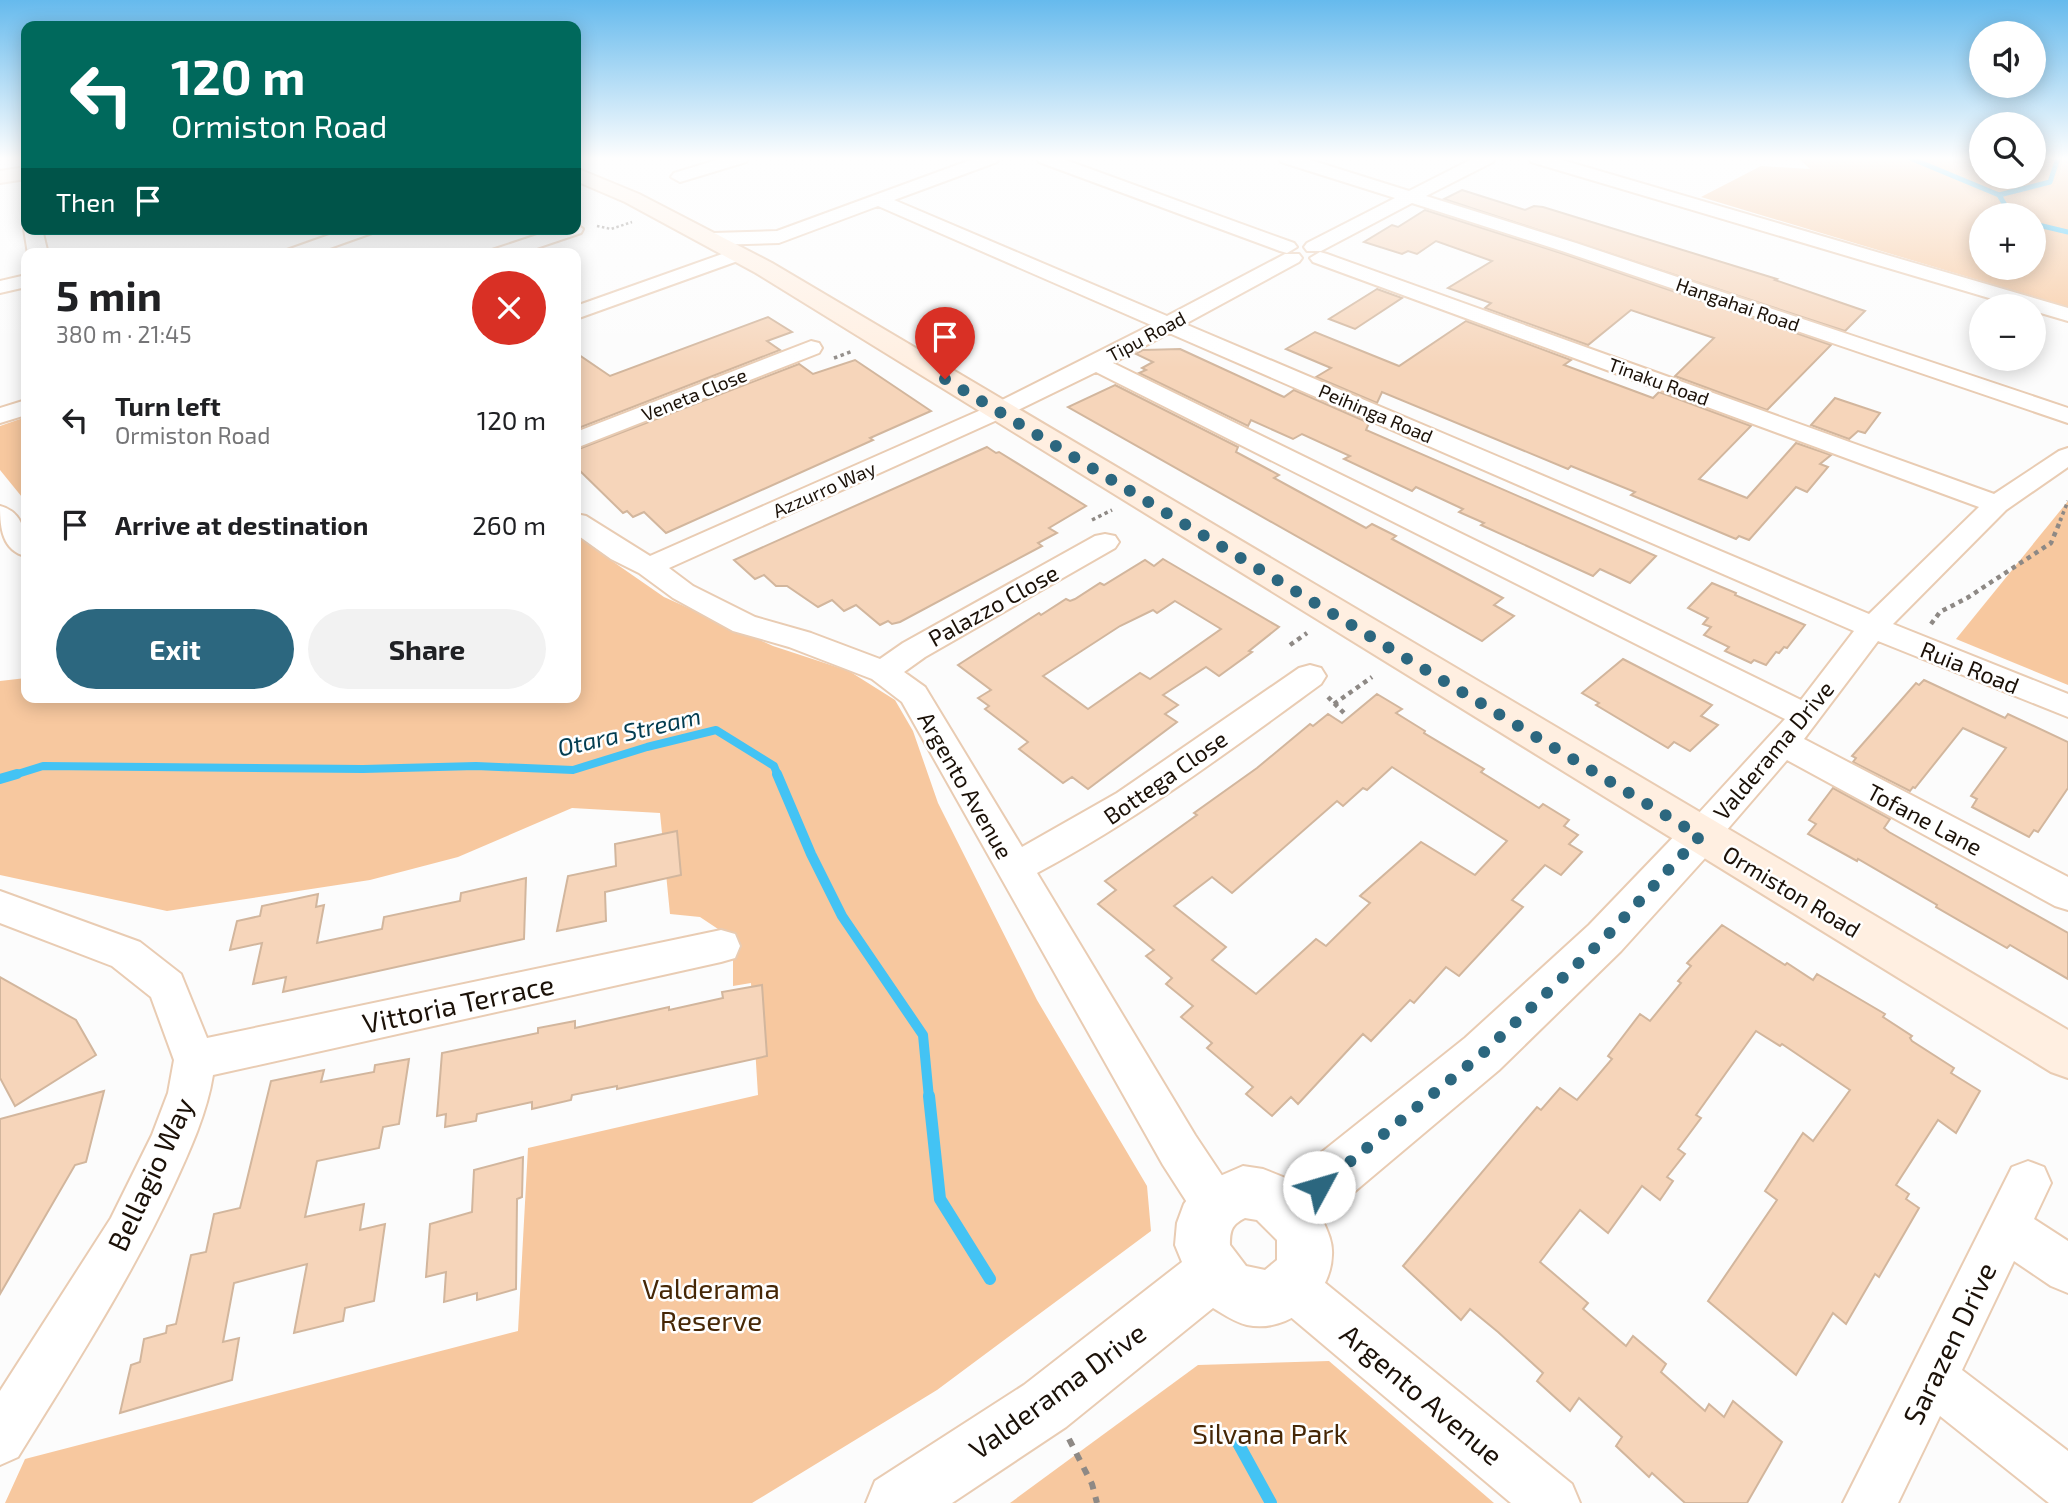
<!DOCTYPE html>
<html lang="en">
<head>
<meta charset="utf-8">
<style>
	body { margin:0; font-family:"Exo 2",sans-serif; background:#f2f2f2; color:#202124; height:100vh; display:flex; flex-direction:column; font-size:26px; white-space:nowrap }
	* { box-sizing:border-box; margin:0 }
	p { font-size:23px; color:#757577 }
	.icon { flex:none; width:38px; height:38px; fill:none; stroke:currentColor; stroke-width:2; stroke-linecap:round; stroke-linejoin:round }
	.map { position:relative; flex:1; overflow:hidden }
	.sheet { position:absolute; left:21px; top:248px; width:560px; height:455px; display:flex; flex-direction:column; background:#fff; border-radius:14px; box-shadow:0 4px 18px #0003 }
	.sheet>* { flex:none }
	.guide { position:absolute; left:21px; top:21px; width:560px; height:214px; border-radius:14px; box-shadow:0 4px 18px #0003; background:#00695c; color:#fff; overflow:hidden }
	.fabs { position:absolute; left:1969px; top:21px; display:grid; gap:14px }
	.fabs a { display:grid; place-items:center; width:77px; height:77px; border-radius:50%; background:#fff; box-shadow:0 4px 18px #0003; font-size:35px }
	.pin { position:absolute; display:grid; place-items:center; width:60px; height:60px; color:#fff; margin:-72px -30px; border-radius:50% 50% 50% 0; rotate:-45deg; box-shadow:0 0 7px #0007 }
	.pin .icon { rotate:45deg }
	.me { position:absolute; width:77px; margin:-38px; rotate:51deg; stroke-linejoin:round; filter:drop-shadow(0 0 5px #0008) }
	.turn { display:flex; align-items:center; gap:24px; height:147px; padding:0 35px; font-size:32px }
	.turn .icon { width:91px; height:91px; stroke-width:2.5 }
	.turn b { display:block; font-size:49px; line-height:60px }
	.then { display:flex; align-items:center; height:66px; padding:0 35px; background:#0003; gap:14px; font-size:26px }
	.round { display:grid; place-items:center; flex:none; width:74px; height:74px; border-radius:37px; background:#f2f2f2 }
	.summary { display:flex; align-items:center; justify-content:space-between; height:119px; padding:0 35px }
	h1 { font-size:42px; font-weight:700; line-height:52px }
	.primary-button { display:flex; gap:14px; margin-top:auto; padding:14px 35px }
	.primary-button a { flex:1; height:80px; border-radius:42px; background:#2c677f; color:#fff; font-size:28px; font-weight:700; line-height:80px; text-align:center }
	.primary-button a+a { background:#f2f2f2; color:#202124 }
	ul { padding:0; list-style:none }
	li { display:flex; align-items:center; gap:21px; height:105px; padding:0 35px }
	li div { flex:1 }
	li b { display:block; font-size:26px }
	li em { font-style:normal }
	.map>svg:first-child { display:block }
</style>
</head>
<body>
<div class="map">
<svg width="2068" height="1503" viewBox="0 0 2068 1503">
	<rect width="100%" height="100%" fill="#fcfcfc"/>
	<g fill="#f7c89f" fill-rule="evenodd">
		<path d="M1798 158H1981V177H2034V158H2068V307L1701 197 1761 166 1810 169ZM1981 215H2034V268H1981Z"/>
		<path d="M26 417V502L0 470V426Z"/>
		<path d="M2068 501V685L1956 639Z"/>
		<path d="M576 536 664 597 773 646 849 671 895 700 913 731 938 803 1037 1000 1147 1186 1151 1231 937 1390 752 1503H5L25 1459 518 1331 528 1148 758 1095 751 983 733 986V939L700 917 670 914 660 813 572 808 458 857 370 880 167 911 0 875V681L26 678V698H576Z"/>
		<path d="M1329 1361 1494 1503H1010L1198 1365Z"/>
	</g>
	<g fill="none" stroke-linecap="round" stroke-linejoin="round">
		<g stroke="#43c3f4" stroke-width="5">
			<path d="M1910 158 1999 195"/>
			<path d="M2011 215 1999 195 2050 182 2058 158"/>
			<path d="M2034 224 2068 232"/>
		</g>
		<path stroke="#43c3f4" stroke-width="8" d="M11 776 43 766 363 769 476 766 573 770 647 747 716 730 774 766 778 776"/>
		<g stroke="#43c3f4" stroke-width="10">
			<path d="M777 774 811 854 842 916 923 1035 929 1098"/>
			<path d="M0 779 17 774"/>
		</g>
		<g stroke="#43c3f4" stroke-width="12">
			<path d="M929 1096 940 1199 990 1279"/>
			<path d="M1238 1443 1271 1503"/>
		</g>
	</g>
	<g fill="#f6d5ba" stroke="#d2b69d" stroke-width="2" fill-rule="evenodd">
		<path d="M1462 190 1525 210 1534 206 1543 207 1777 279 1775 280 1865 311 1845 331 1444 199Z"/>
		<path d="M1425 210 1561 253 1831 345 1767 410 1675 376 1714 338 1631 310 1588 345 1485 308 1491 303 1448 288 1492 261 1436 241 1417 254 1408 251 1402 254 1364 242 1392 225 1398 227Z"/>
		<path d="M1377 289 1402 298 1355 329 1329 319Z"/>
		<path d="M768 317 792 332 767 341 780 350 576 429V353L610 376Z"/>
		<path d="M1466 321 1571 360 1564 365 1653 398 1659 392 1751 426 1699 479 1747 498 1796 443 1831 455 1820 464 1828 467 1807 492 1796 487 1749 540 1739 536 1736 539 1631 495 1635 492 1571 466 1568 469 1382 392 1377 403 1316 377 1331 368 1286 349 1315 332 1399 366Z"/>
		<path d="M1180 349 1284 397 1294 390 1369 423 1366 430 1656 556 1630 583 1600 569 1593 576 1481 525 1484 523 1459 512 1463 509 1416 487 1412 491 1344 459 1350 456 1302 434 1293 439 1251 420 1248 426 1139 373 1146 370 1142 368 1153 362 1136 354 1143 350Z"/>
		<path d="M855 360 931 411 870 438 873 440 666 533 644 512 633 517 627 511 623 513 576 467V450L799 364 813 374Z"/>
		<path d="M1115 385 1238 447 1236 452 1279 475 1274 478 1296 490 1366 528 1372 524 1396 536 1392 539 1503 598 1494 605 1514 616 1482 641 1068 407Z"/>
		<path d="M1835 398 1880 413 1865 433 1858 431 1849 439 1811 425Z"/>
		<path d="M987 447 996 453 999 452 1086 506 1049 528 1057 533 1038 543 1042 546 900 622 892 624 888 621 880 625 856 605 844 611 832 600 818 607 787 586H776L764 575 755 579 734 560Z"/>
		<path d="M1163 559 1279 627 1249 651 1252 652 1219 676 1206 667 1163 695 1178 705 1165 714 1177 722 1088 789 1072 777 1063 783 1019 749 1028 742 985 709 989 706 978 698 991 690 958 665 1039 613 1041 615 1066 599 1070 601 1075 599 1100 583 1104 585 1145 560 1154 566ZM1175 601 1221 629 1150 679 1140 673 1088 709 1043 676 1120 626 1153 610 1157 613Z"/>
		<path d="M1712 583 1736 593 1735 595 1805 625 1787 648 1784 647 1779 653 1776 652 1766 665 1754 660 1751 663 1725 651 1729 647 1704 635 1711 627 1703 624 1708 618 1688 608Z"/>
		<path d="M1623 659 1712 705 1701 716 1718 725 1690 751 1674 742 1668 748 1596 705 1599 703 1582 693Z"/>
		<path d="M1924 680 2005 718 2008 714 2068 742V788L2038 832 2034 830 2029 837 1972 807 1977 799 1971 796 2006 748 1963 728 1915 788 1913 787 1910 791 1853 762 1856 758 1852 756 1916 683 1919 685Z"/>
		<path d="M1377 694 1402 709 1396 713 1425 731 1424 733 1484 769 1481 772 1539 808 1543 804 1569 820 1564 826 1578 835 1569 844 1582 852 1561 875 1545 865 1512 900 1523 907 1459 976 1446 967 1414 1003 1410 1000 1371 1041 1363 1034 1298 1104 1291 1097 1272 1116 1246 1094 1253 1087 1207 1048 1212 1043 1181 1017 1193 1006 1166 984 1172 978 1146 956 1154 950 1098 904 1116 890 1105 881 1197 815 1194 813 1257 768 1310 724 1313 726 1328 714 1342 723ZM1392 767 1507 841 1475 875 1421 842 1360 896 1370 903 1326 946 1316 939 1256 994 1212 960 1226 947 1174 906 1212 877 1232 893 1337 801 1343 806 1363 788 1367 790Z"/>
		<path d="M1833 788 1890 819 1884 828 1889 832 2068 933V979L2010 945 2007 948 1936 907 1937 905 1858 859 1857 861 1808 834 1816 824 1809 820Z"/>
		<path d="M677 831 681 875 605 892 606 921 557 931 568 876 616 866 615 844Z"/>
		<path d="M526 878 524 939 283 992 286 977 253 984 262 943 230 950 237 921 260 916 262 906 318 894 316 907 324 905 317 943 382 929 384 917 460 901 461 893Z"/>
		<path d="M1722 925 1785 965 1787 963 1813 980 1817 974 1885 1014 1883 1017 1912 1036 1910 1038 1912 1041 1954 1068 1951 1073 1980 1091 1956 1133 1938 1120 1896 1185 1909 1194 1906 1199 1919 1208 1879 1277 1875 1274 1846 1324 1833 1313 1796 1375 1708 1301 1777 1200 1765 1191 1803 1133 1813 1141 1850 1090 1782 1044 1780 1046 1756 1031 1696 1115 1701 1118 1678 1149 1685 1154 1667 1177 1673 1181 1660 1200 1642 1186 1608 1233 1580 1210 1540 1262 1588 1303 1583 1309 1626 1346 1633 1336 1666 1364 1661 1372 1705 1411 1709 1404 1724 1417 1733 1401 1782 1442 1747 1503H1685L1652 1473 1649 1477 1616 1446 1622 1437 1579 1398 1570 1411 1537 1381 1543 1373 1498 1332 1470 1309 1461 1320 1403 1266 1537 1107 1541 1110 1560 1088 1577 1100 1612 1059 1608 1056 1640 1014 1650 1021 1681 983 1678 981 1691 966 1687 963Z"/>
		<path d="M0 977 76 1020 96 1055 15 1106 0 1078Z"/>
		<path d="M762 985 767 1056 617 1089V1086L572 1095 571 1100 532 1109V1102L477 1114 476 1121 445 1127 446 1114 437 1116 442 1053 538 1033V1028L575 1021V1028L669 1007V1010L723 998 722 992Z"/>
		<path d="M409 1059 399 1124 383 1127 379 1148 317 1161 305 1217 364 1204 360 1230 385 1224 374 1301 345 1308 343 1321 294 1333 307 1264 234 1283 223 1342 239 1338 232 1380 120 1413 131 1365 140 1362 144 1339 166 1333 167 1326 176 1324 191 1255 206 1252 214 1214 240 1208 271 1081 324 1070 321 1082 374 1072 375 1065Z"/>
		<path d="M104 1091 86 1162 75 1165 0 1294V1119Z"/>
		<path d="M523 1157 522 1197 517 1199 516 1289 477 1300V1293L444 1302 446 1272 426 1277 430 1224 472 1212 474 1170Z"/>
	</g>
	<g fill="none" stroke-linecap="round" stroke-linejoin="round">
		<defs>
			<g id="minor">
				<path d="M723 158H748L746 162 680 182 671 177 674 173Z"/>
				<path d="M976 158H999L997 162 894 200 1167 316 1285 254H1299L1302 258 1299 262 1185 324 1869 614 1979 507 1313 262 1310 258 1320 252 1327 254 1994 494 2059 451 2068 448V467L2006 510 1893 624 2068 694V717L1878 641 1804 739 2068 877V910L2055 906 1787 760 1713 846 1700 850 1687 846 1682 836 1687 826 1785 719 1096 372 1006 416 669 568 693 586 755 617 811 633 880 659 903 643 1095 536 1105 534 1115 536 1119 542 1115 548 925 657 904 672 925 687 1022 847 1117 793 1299 668 1310 665 1321 668 1326 676 1321 684C1229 751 1138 819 1037 873L1195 1135 1231 1189 1238 1205 1231 1221 1215 1228 1199 1221 1163 1165 902 702 872 679 789 647 733 631 673 598 639 573 611 559 576 534V514L586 516 650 556 990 406 1151 325 878 206 779 243 713 245 703 239 713 233 777 231ZM1169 333 1854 631 1801 700 1113 363Z"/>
				<path d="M1037 158H1060L1294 243 1297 247 1287 253 1280 251 1039 162Z"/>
				<path d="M1279 158H1304L1409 191 1474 158H1495L1493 162 1426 196 1576 243 2068 408V423L1562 251 1412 203 1321 251H1307L1304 247 1307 243 1395 198 1281 162Z"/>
				<path d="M1529 158H1555L2068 308V321L2034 311V306H2016L1531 162Z"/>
				<path d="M576 224 583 229 581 233 519 254H489L492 250 555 229H576Z"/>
				<path d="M26 225V229H42L48 254H28L24 229Z"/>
				<path d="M346 229H374L372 233 313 254H284L287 250Z"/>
				<path d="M739 248 749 254 746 258 576 319V306Z"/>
				<path d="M26 275V287L0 293V281Z"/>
				<path d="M811 341 819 343 822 348 819 353 576 448V432Z"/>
				<path d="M26 400V415L0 423V408Z"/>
				<path d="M0 506C24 512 26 535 26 556 2 551 0 527 0 506Z"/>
				<path d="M0 891 140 942 181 974 207 1038 721 930 735 934 740 946 735 958 721 962 213 1075C207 1113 190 1150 174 1185 130 1280 73 1368 18 1457L0 1465V1391L111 1218 152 1135 168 1093 174 1060 151 997 112 966 0 923Z"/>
				<path d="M2028 1161 2044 1167 2051 1183 2034 1219 2068 1241V1293L2051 1286 2014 1261 1962 1370 2068 1451V1503H2049L1940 1416 1898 1503H1843L2012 1167Z"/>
				<path d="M1291 1262 1308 1269 1572 1484 1580 1503H1511L1274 1303 1267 1286 1274 1269Z"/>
			</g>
			<path id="tertiary" d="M1700 820 1715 825 1721 836 1715 847 1621 951 1499 1070 1322 1219C1327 1230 1333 1242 1332 1255 1331 1296 1289 1334 1247 1325 1235 1322 1223 1314 1213 1308L1066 1427 952 1503H866L875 1481 1024 1385 1182 1262 1175 1245 1177 1223 1184 1204 1197 1186 1243 1166 1263 1169 1288 1179 1465 1038 1589 925 1685 825ZM1245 1218 1257 1220 1277 1240V1260L1265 1270 1246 1266 1230 1245C1230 1231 1231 1225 1245 1218Z"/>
			<g id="secondary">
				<path d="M26 167V179L0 183V171Z"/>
				<path d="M576 168 639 194 772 263 2068 1030V1078L2051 1072 756 273 625 202 576 181Z"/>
			</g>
		</defs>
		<use href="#minor" stroke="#e9ccb3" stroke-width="4"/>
		<use href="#tertiary" stroke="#e9ccb3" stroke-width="4"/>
		<use href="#secondary" stroke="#e9ccb3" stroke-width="4"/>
		<path stroke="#8e8985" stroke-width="2.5" stroke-dasharray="2.5 2.5" stroke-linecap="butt" d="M597 226 611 229 632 222"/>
		<g stroke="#8e8985" stroke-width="3.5" stroke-dasharray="3.5 3.5" stroke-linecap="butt">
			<path d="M834 358 853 351"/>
			<path d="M1092 520 1112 510"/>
			<path d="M2060 521 2068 501"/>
		</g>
		<g stroke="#8e8985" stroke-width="4.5" stroke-dasharray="4.5 4.5" stroke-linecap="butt">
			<path d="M1931 624 1940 612 1967 598 2051 543 2061 519"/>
			<path d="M1290 645 1307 633"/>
			<path d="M1328 697 1347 716"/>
			<path d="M1334 704 1372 677"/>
		</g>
		<path stroke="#8e8985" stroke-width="6" stroke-dasharray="8 8" stroke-linecap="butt" d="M1069 1439 1092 1484 1097 1503"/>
		<use href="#minor" fill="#fff" fill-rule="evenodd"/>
		<use href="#tertiary" fill="#fff" fill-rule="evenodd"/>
		<use href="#secondary" fill="#ffefe1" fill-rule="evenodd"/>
	</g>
	<linearGradient id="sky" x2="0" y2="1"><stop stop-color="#66baed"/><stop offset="0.43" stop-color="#fefefe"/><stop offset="1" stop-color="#fefefe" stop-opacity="0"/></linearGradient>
	<rect width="2068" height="368" fill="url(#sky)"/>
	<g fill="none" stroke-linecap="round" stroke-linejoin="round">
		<path stroke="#2c677f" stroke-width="12" stroke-dasharray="0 21.6" d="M945 379 1700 836 1605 938 1482 1054 1319 1187"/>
	</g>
	<g text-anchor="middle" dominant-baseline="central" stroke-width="5" stroke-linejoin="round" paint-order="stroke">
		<g font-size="19" fill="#1b1108" stroke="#fff">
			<text transform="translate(1738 304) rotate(19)">Hangahai Road</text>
			<text transform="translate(1146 336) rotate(-28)">Tipu Road</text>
			<text transform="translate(1659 381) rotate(20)">Tinaku Road</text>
			<text transform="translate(694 394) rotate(-22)">Veneta Close</text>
			<text transform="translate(1376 413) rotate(23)">Peihinga Road</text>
			<text transform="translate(824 489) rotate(-24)">Azzurro Way</text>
		</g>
		<g font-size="23" fill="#1b1108" stroke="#fff">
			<text transform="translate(993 605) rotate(-29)">Palazzo Close</text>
			<text transform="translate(1970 667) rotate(22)">Ruia Road</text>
			<text transform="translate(1773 750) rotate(-50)">Valderama Drive</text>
			<text transform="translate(1165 777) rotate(-35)">Bottega Close</text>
			<text transform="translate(966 785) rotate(60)">Argento Avenue</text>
			<text transform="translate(1925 819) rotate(28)">Tofane Lane</text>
			<text transform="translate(1792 891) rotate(31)">Ormiston Road</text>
		</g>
		<g font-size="24" font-style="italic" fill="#033d51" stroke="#fff">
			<text transform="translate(629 731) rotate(-13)">Otara Stream</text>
		</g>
		<g font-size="28" fill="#1b1108" stroke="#fff">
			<text transform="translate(458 1003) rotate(-12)">Vittoria Terrace</text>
			<text transform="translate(150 1174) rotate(-65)">Bellagio Way</text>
			<text transform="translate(1949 1343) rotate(-64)">Sarazen Drive</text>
			<text transform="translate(1057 1390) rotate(-36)">Valderama Drive</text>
			<text transform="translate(1422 1394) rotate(40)">Argento Avenue</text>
		</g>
		<g font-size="28" fill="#462706" stroke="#fff">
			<text x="711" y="1288">Valderama<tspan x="711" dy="32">Reserve</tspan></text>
			<text x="1270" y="1433">Silvana Park</text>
		</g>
	</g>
</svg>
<div class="fabs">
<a><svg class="icon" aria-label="sound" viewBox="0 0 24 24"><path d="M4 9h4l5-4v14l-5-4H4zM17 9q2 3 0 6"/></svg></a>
<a><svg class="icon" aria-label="search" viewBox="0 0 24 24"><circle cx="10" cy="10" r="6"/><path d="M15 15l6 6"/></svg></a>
<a>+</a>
<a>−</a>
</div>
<div class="pin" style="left:945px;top:379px;background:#d93025"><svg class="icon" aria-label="arrive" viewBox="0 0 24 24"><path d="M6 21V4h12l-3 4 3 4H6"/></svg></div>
<svg class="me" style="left:1319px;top:1187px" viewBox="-20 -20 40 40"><circle r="19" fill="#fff"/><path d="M0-13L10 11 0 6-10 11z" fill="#2c677f"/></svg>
<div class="guide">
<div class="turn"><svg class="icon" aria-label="left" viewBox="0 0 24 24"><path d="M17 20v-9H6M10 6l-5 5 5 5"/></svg><div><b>120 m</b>Ormiston Road</div></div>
<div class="then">Then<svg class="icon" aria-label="arrive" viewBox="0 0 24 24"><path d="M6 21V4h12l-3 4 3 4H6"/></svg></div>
</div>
<section class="sheet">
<div class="summary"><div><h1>5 min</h1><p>380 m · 21:45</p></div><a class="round" style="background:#d93025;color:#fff"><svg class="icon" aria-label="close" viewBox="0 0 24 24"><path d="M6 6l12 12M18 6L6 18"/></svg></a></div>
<ul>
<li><svg class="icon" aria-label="left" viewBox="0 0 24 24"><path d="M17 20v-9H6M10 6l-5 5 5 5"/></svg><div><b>Turn left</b><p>Ormiston Road</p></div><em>120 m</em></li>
<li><svg class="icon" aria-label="arrive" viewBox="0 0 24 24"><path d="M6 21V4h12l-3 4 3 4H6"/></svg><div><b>Arrive at destination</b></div><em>260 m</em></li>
</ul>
<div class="primary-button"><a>Exit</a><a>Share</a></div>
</section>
</div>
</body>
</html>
